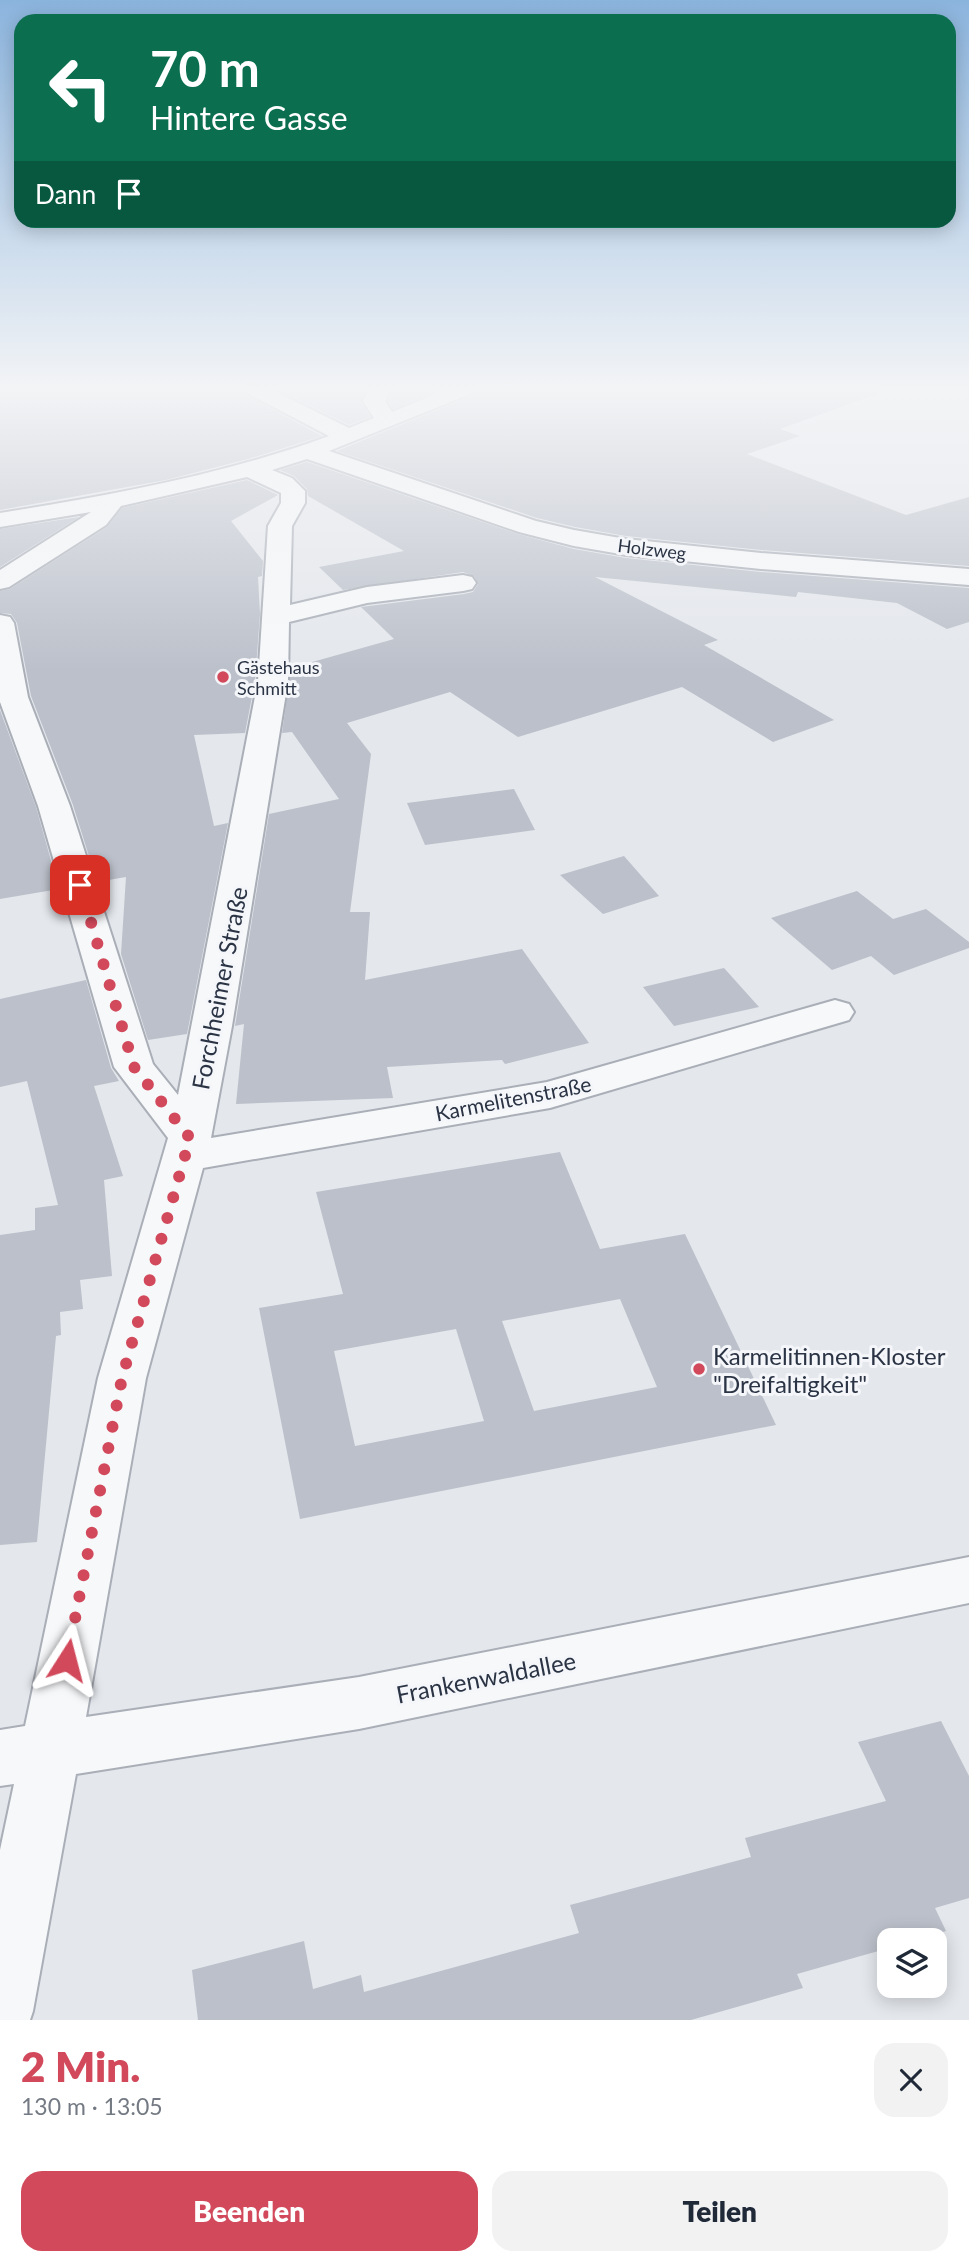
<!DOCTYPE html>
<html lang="de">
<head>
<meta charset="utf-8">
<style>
	body { margin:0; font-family:Lato,sans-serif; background:#f2f2f3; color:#1f2937; height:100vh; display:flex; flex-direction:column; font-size:26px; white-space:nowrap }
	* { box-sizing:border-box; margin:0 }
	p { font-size:23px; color:#747a83 }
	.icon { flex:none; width:38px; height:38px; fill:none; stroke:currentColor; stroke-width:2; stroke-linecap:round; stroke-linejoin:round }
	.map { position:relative; height:2020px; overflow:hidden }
	.sheet { display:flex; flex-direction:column; background:#fff; flex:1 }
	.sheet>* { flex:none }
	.hud { position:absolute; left:14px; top:14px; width:942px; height:214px; border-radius:21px; box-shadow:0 4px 18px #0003; background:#0b6e4f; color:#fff; overflow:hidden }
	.tools { position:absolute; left:877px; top:1928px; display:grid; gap:14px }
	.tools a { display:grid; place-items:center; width:70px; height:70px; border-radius:14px; background:#fff; box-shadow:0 4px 18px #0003; font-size:35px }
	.pin { position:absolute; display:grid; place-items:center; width:60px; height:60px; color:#fff; margin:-30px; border-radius:14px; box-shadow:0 4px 10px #0006 }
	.me { position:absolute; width:77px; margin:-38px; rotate:9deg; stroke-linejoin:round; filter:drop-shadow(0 0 5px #0008) }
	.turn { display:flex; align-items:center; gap:24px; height:147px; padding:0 21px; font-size:32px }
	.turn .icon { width:91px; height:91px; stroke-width:2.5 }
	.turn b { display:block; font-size:49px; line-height:60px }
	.then { display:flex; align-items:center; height:66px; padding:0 21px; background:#0003; gap:14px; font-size:26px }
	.round { display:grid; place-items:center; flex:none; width:74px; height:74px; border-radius:21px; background:#f2f2f3 }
	.overview { display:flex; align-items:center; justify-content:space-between; height:119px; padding:0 21px }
	h1 { font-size:42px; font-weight:800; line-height:52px; color:#d1495b }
	.button { display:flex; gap:14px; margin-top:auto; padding:14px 21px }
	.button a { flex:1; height:80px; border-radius:21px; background:#d1495b; color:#fff; font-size:28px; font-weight:800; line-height:80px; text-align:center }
	.button a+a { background:#f2f2f3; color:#1f2937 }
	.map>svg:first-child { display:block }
</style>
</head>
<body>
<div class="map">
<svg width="969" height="2020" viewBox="0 0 969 2020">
	<rect width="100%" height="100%" fill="#e4e7ec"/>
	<g fill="#bbc0ca" fill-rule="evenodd">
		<path d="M0 388H239L244 394 322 436 248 459 166 480 0 510Z"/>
		<path d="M274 388H368L361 402 370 417 349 425Z"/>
		<path d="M394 388H444L393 409 388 401Z"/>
		<path d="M481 388H879L880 393 780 429 800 436 747 454 906 515 969 497V566L761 550 626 536 575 527 537 518 337 451 476 394Z"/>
		<path d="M307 462 518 534 574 549 626 558 761 572 969 588V622L947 629 897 603 798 592 796 597 595 577 718 640 704 645 834 720 773 742 682 687 518 737 450 692 347 723 371 754 350 912H370L365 980 522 949 589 1043 505 1064 502 1060 387 1067 393 1098 236 1104 244 1024 235 1026 269 814 339 799 292 732 282 733 291 668 394 639 361 607 464 594 473 592 478 584 474 576 463 572 343 590 319 567 404 551 308 496 307 489 294 476 280 470Z"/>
		<path d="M247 480 278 495 231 521 263 561 262 576 258 577 260 614 255 681 245 733 194 735 214 826 228 823 187 1034 148 1040 121 954 126 877 97 882 73 805 31 696 17 623 11 614 0 613V591L10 589 107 527 122 508Z"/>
		<path d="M79 517 0 567V529Z"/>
		<path d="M0 710 36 807 59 889 0 899Z"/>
		<path d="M514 789 535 830 425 845 407 803Z"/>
		<path d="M624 856 659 896 603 914 560 875Z"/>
		<path d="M857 891 893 919 926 909 969 942V948L894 975 871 956 832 970 771 918Z"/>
		<path d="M724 968 759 1007 674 1026 643 987Z"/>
		<path d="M86 980 111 1068 119 1081 94 1086 123 1176 104 1180 112 1276 80 1280 83 1309 60 1312 61 1335 56 1336 37 1542 0 1545V1235L35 1230V1208L58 1205 27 1081 0 1087V999Z"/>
		<path d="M560 1152 600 1249 685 1234 776 1425 300 1519 259 1308 343 1294 316 1192ZM620 1299 657 1387 534 1411 502 1321ZM456 1329 484 1421 355 1446 334 1351Z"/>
		<path d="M941 1721 969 1776V1898L935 1908 946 1931 913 1941H889V1948L797 1974 803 1988 691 2020H198L192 1970 304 1941 313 1989 361 1975 364 1992 579 1933 570 1905 751 1857 745 1838 886 1801 858 1742Z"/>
	</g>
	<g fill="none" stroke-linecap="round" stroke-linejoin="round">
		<defs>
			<path id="minor" d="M242 388H268L349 428 374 418 363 401 371 388H391L385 401 392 412 450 388H478L475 392 329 451 536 521 574 530 626 539 761 553 969 569V585L761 569 626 555 574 546 519 532 307 459 272 470 292 478 305 491V503L292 526 290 605 367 587 463 575 472 577 476 583 472 589 463 591 367 603 289 622 288 681 232 1026 211 1138 547 1082 835 1000 849 1004 854 1012 849 1020 550 1108 203 1168 146 1378 86 1717 359 1677 969 1557V1603L359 1729 76 1774 33 2011 30 2020H0V1850L14 1784 0 1786V1730L25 1726 98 1378 168 1138 114 1067 38 806 0 702V615L10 617 14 623 28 697 70 806 153 1064 178 1095 258 681 268 526 281 503V493L247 477 121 506 106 525 9 587 0 589V570L91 512 0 527V513C112 495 223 475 329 436L245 392Z"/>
		</defs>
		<use href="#minor" stroke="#a9aeb7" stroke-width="4"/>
		<use href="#minor" fill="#f7f8fa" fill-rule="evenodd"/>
	</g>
	<linearGradient id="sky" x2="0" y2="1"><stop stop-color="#8bb4dd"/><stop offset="0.58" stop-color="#f3f4f6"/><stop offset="1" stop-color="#f3f4f6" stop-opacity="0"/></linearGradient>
	<rect width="969" height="671" fill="url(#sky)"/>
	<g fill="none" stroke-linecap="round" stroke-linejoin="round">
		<path stroke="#d1495b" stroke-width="12" stroke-dasharray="0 21.6" d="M67 1660 122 1378 190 1138 134 1067 80 885"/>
	</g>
	<g fill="#d1495b" stroke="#f4f6f9" stroke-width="2.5">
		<circle cx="223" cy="677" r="7"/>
		<circle cx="699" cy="1369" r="7"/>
	</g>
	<g text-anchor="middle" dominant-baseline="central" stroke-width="6" stroke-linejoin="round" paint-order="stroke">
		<g font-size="18" fill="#2b3445" stroke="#f4f6f9">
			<text transform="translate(652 549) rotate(7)">Holzweg</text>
		</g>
		<g font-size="18" fill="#2b3445" stroke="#f4f6f9" text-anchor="start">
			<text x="237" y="667">Gästehaus<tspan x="237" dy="21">Schmitt</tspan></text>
		</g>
		<g font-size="21" fill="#2b3445" stroke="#f4f6f9">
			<text transform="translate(513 1098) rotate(-11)">Karmelitenstraße</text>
		</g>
		<g font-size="24" fill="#2b3445" stroke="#f4f6f9">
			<text transform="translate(219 988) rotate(-79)">Forchheimer Straße</text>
			<text transform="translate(486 1677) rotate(-11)">Frankenwaldallee</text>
		</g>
		<g font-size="24" fill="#2b3445" stroke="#f4f6f9" text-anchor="start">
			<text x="713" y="1355">Karmelitinnen-Kloster<tspan x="713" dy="28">"Dreifaltigkeit"</tspan></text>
		</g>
	</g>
</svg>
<div class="tools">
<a><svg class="icon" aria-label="layers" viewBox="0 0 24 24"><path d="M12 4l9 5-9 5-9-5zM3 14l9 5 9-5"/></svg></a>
</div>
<div class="pin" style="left:80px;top:885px;background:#d93025"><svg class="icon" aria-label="arrive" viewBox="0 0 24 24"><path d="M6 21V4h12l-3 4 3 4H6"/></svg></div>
<svg class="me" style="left:67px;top:1660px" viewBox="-20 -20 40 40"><path d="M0-17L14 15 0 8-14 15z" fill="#d1495b" stroke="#fff" stroke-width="4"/></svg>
<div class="hud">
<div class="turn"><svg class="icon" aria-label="left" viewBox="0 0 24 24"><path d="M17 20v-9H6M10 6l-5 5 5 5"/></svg><div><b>70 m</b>Hintere Gasse</div></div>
<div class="then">Dann<svg class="icon" aria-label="arrive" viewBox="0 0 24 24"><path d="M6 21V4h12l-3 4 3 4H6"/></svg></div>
</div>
</div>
<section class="sheet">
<div class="overview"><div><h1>2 Min.</h1><p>130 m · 13:05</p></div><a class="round"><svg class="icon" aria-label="close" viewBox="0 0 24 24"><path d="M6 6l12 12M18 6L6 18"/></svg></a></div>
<div class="button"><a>Beenden</a><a>Teilen</a></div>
</section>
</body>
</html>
